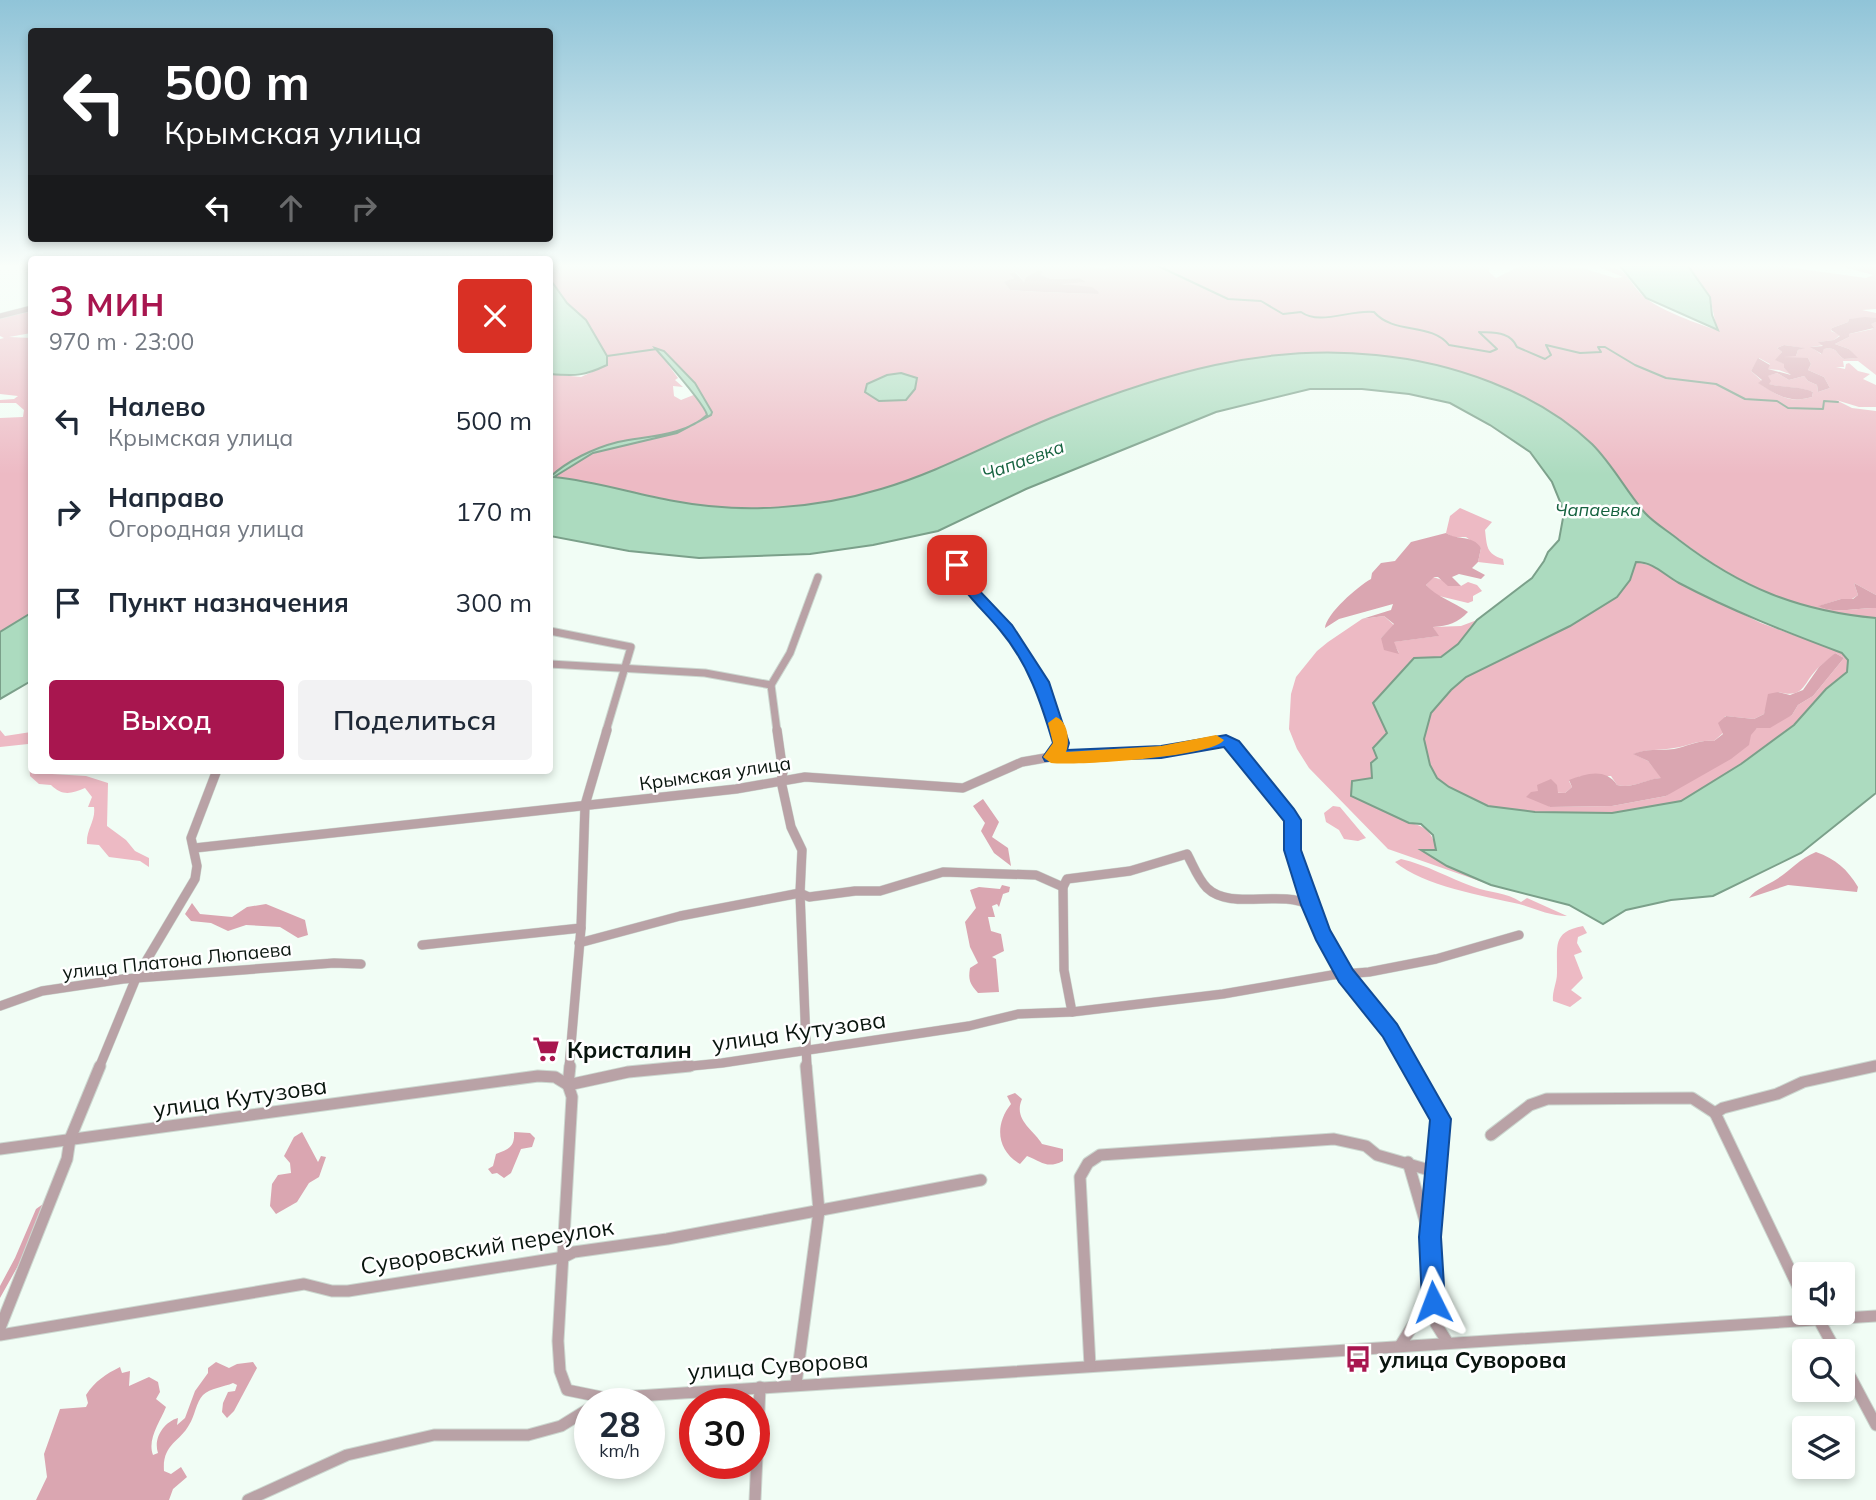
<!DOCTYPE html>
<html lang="ru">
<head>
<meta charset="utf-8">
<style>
	body { margin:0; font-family:Mulish,sans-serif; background:#f2f2f3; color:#1f2937; height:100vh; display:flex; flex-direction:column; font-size:26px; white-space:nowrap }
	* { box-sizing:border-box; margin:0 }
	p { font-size:23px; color:#747a83 }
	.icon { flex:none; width:38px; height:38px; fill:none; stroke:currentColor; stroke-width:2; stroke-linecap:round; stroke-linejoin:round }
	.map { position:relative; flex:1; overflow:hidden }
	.details { position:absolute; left:28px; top:256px; width:525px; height:518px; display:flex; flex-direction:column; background:#fff; border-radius:7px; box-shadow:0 4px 10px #0003 }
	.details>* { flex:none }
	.guide { position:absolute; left:28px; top:28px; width:525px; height:214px; border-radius:7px; box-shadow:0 4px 10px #0003; background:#202124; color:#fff; overflow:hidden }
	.tools { position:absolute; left:1792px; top:1262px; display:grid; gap:14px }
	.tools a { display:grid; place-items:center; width:63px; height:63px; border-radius:7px; background:#fff; box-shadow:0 4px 10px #0003; font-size:35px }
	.speed { position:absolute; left:574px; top:1388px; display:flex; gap:14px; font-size:35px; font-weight:700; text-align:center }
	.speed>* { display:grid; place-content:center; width:91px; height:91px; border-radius:50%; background:#fff; box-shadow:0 4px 10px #0003; line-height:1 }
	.speed small { font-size:18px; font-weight:400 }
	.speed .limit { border:10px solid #d22; background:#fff; color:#111 }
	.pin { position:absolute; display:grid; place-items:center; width:60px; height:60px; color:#fff; margin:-30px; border-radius:14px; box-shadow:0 4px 10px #0006 }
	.me { position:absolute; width:77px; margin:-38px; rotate:357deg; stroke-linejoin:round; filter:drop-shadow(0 0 5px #0008) }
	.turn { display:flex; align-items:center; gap:24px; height:147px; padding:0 21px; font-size:32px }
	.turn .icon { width:91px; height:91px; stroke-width:2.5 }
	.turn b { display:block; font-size:49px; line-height:60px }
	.lanes { display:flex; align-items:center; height:66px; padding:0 21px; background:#0003; justify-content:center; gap:35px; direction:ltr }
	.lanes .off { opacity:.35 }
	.round { display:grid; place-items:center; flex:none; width:74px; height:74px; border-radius:7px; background:#f2f2f3 }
	.head { display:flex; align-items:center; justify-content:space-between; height:119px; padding:0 21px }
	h1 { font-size:42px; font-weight:600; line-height:52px; color:#a8164f }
	.primary-button { display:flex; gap:14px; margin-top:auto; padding:14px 21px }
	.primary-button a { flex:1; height:80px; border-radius:7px; background:#a8164f; color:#fff; font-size:28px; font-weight:600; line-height:80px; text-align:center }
	.primary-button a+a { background:#f2f2f3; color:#1f2937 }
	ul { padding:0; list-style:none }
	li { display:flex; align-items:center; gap:21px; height:91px; padding:0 21px }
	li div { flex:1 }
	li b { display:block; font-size:26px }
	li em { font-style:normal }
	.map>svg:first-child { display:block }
</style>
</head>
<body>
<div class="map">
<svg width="1876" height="1500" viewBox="0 0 1876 1500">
	<rect width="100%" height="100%" fill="#f1fdf5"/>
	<g fill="#edbac4" fill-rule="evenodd">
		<path d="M1078 265 1105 269 1115 265H1489V272L1496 278 1518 267 1527 265 1582 268 1615 278 1623 277 1596 266C1632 266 1624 281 1647 299 1660 310 1700 325 1717 330L1710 297 1688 266H1779L1866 278 1873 275 1840 266 1876 267V309L1862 310 1876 313V318L1849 319 1848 322 1832 328 1831 331 1840 335 1834 340 1819 342 1824 345 1811 347 1821 354 1824 349C1839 347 1834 353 1844 359L1856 358 1849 349 1835 344 1849 337V334L1873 329 1870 324 1876 322V375L1858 361H1843L1844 367H1836L1845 369 1846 364 1849 363 1858 371 1870 374 1863 379 1876 385V407H1859L1836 400 1852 408 1876 411V595L1854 583 1858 595 1852 599H1841L1819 606C1835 615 1858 607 1876 608V618C1798 611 1741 587 1679 539 1668 531 1654 523 1645 513 1626 491 1613 464 1592 444 1536 391 1451 362 1376 355 1266 344 1161 374 1060 414 1000 438 943 471 881 490 815 509 741 514 674 501 634 493 594 481 553 477 597 436 664 448 711 415L712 412 695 383 664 351 656 348 678 378 675 380 683 387 673 386 674 396 681 400 696 394 707 415C685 436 646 436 618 442 594 448 568 461 550 477V374L581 377 607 365V356L586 320 567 303 550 279V266ZM1039 270 1043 271 1040 275 1051 279 1080 278 1086 282 1061 283C1072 288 1088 285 1099 292L1097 294C1069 293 1040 292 1010 290L1005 283 1015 277 1009 273 1016 272 1024 282 1026 277ZM1784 345 1803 348 1798 350 1796 356H1782L1790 359 1808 358 1811 364 1808 370 1824 377 1830 388 1818 392 1817 385 1808 381 1804 376 1789 380 1777 373 1767 376 1770 381 1768 384C1783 388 1800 386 1813 392L1812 397C1789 404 1777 395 1759 383L1762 381 1751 371 1759 358 1770 364 1767 369 1779 370 1792 375 1784 368 1785 364 1776 360 1782 352 1777 348ZM901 373 917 378 915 389 906 400 879 401 865 392 867 384 887 375Z"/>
		<path d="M31 309V333L9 337 31 338V613L0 632V418L23 417 24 410 16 403H0V400L14 399 18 396 0 394V339L4 338 0 336V318Z"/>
		<path d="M1460 508 1492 522 1485 530C1487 546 1486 554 1503 559L1504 565 1478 562 1481 548 1466 537H1453L1446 533 1450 516Z"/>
		<path d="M1636 562 1656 567 1672 579 1761 623 1843 653 1848 660 1847 672 1826 689 1794 725 1741 764 1681 801 1612 813 1535 812 1488 806 1449 787 1437 778 1430 765 1424 739 1431 713 1451 690 1466 677 1570 626 1617 597 1630 580ZM1835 653 1844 658 1813 696 1798 705 1792 715 1757 728 1666 796 1612 806 1550 807 1531 792 1565 793 1572 787 1569 781 1581 776H1611L1617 785C1633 789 1646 779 1662 778L1648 761 1634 754C1648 748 1660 751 1674 748 1688 746 1700 739 1714 741L1723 733 1725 716 1754 719 1764 714 1768 702 1778 692C1805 699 1802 684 1818 668 1823 663 1830 659 1835 653Z"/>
		<path d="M1433 577 1461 586 1468 582 1477 585 1482 591 1473 596V601L1468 603 1435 595 1426 585Z"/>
		<path d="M1384 616 1394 625 1381 638 1399 653 1393 642 1438 636 1433 627 1461 626 1477 620 1458 644 1441 657 1414 658 1387 733 1408 823C1426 825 1432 833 1437 850H1423L1447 866 1491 885 1388 849 1309 768 1297 749 1289 729 1291 694 1296 677 1317 651 1328 642 1362 619Z"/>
		<path d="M0 730 5 736 31 732 32 770H52V774L86 776 108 783 107 826 126 840 135 851 149 858V867L140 861 109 857 99 845 87 844C86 829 96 821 94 807H88L92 797 85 788C71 794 62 796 51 785L39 784 30 776 28 744 0 747Z"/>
		<path d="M1333 806 1340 807 1366 838 1358 841 1344 839 1339 830 1326 822 1324 813Z"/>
		<path d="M1401 859C1427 865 1449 878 1474 887 1490 893 1506 892 1521 902L1527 898 1567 916C1550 916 1535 908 1519 904 1484 896 1423 886 1395 862Z"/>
		<path d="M1583 926 1587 933 1578 937 1577 943 1582 952 1574 955 1583 978 1571 990 1582 998 1570 1007 1553 1001C1552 991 1557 983 1557 973 1558 947 1551 932 1583 926Z"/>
	</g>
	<g fill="#daa6b1">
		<path d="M1039 270 1043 271 1041 275 1051 279 1080 278 1086 282 1061 284 1092 287 1099 292 1098 294C1069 293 1040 292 1010 290L1004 282 1014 278 1009 273 1015 272 1024 282 1026 277Z"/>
		<path d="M1865 317 1876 318V322L1871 324 1874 328 1849 334V337L1835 344 1849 349 1858 358 1844 359C1834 353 1839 347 1824 349L1822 354 1810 347 1823 346 1818 342 1834 340 1840 336 1831 330 1832 328 1848 322 1849 319Z"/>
		<path d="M1784 345 1805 348 1798 350 1796 356 1784 357 1808 358 1811 364 1808 370 1824 377 1830 388 1818 392 1817 385 1808 381 1804 376 1789 380 1777 373 1768 376 1771 381 1769 384C1783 388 1800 386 1813 392L1812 397C1789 404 1777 395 1758 383L1762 380 1751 371 1758 358 1770 365 1768 369 1791 375 1784 368V364L1775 360 1782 352 1777 348Z"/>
		<path d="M1446 533C1458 541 1472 534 1481 548L1478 562 1472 568 1485 575 1481 579 1459 574 1452 577 1461 586H1448L1438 577H1434L1426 585C1437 597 1454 602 1468 612 1458 623 1448 626 1433 627L1439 636 1394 642 1399 654 1384 650 1381 638 1394 624 1384 616 1362 619 1391 610 1393 604 1339 619 1325 628C1326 614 1358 586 1371 579L1372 573 1381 563 1395 561 1411 542Z"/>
		<path d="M1854 583 1876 595V608C1858 607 1834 615 1818 606L1841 599H1853L1858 595Z"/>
		<path d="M1835 653 1844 658 1813 696 1798 705 1792 715 1770 728H1757L1751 735 1749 745 1731 759 1666 796 1612 806 1550 807 1526 797 1531 792 1538 791 1537 785 1551 779 1557 785 1558 793H1565L1572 787 1569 780C1587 773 1606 768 1617 785 1633 789 1645 779 1661 778L1648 761 1633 754C1647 748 1659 751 1674 749 1688 746 1700 739 1714 741L1723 734 1718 723 1726 716 1754 719 1764 714 1768 694 1778 692 1790 695 1803 690 1819 667Z"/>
		<path d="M983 799 999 822 992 837 1008 848 1011 866 994 853 981 831 985 823 973 806Z"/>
		<path d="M1816 852C1836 859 1847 869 1858 887L1857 892 1788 885 1749 898C1757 888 1766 886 1777 879 1791 870 1799 859 1816 852Z"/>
		<path d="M1002 885 1010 887 1009 892 1003 894 999 907 997 904 992 906 995 917H988L991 931 1001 934 1004 951 992 957 996 959 999 992 978 993C970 984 968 980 970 968L978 963 970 947 965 922 976 908 970 890 979 887 1000 889Z"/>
		<path d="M192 903 200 914 232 917 247 907 266 904 305 920 308 935 298 938 280 927 246 925 228 931 211 923 191 921 185 914Z"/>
		<path d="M1015 1093 1022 1099C1013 1120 1033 1129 1042 1144L1063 1149V1161C1047 1169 1042 1162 1027 1156L1020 1164C997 1151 994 1125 1011 1104L1007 1096Z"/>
		<path d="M302 1132 318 1162 321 1156 326 1157 319 1177 309 1183 297 1202 276 1214 270 1206 272 1184 278 1175 291 1173 290 1163 284 1156 294 1137Z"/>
		<path d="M514 1132 530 1133 535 1138 532 1147 521 1149 511 1173 504 1178 497 1173 492 1174 488 1169 493 1166 496 1154C508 1149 515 1148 514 1132Z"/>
		<path d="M43 1204 19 1264 0 1298V1286L15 1258 36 1209Z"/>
		<path d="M216 1362 229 1368 237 1364 253 1362 257 1368 234 1411 227 1418 222 1412 223 1403 228 1392 235 1391 237 1385 233 1383C224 1387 210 1388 203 1395 196 1402 195 1416 189 1425 180 1442 162 1444 164 1471L171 1474 181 1467 187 1477 173 1489 169 1500H36L47 1477 44 1454 60 1409 86 1407 88 1403 86 1395C95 1381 106 1374 120 1367L122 1373 130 1371 129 1386 149 1377 158 1382 160 1392 156 1399 166 1407C160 1422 147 1439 153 1455L158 1453C153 1438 164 1422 178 1418L177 1425 185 1418 195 1391 208 1373V1368Z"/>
	</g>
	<g fill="#acdbbf" stroke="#7ba08a" stroke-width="2" fill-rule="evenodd">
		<path d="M1620 266H1688L1710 297 1712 315 1718 330 1646 298Z"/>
		<path d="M550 279 567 303 586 320 607 356V365C584 376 576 376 550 374Z"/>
		<path d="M655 348 664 351 695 383 712 412 711 415 677 433 593 453 554 477C595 481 634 494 674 501 742 514 815 509 881 489 943 471 1001 437 1061 414 1162 374 1266 343 1376 355 1451 362 1536 391 1592 444 1613 465 1626 491 1645 513 1654 523 1668 531 1679 540 1740 587 1798 611 1876 618V793L1801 853 1713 896 1671 900 1626 910 1603 924 1569 905 1491 885 1447 866 1421 850H1436L1433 835 1421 824 1409 823 1351 796 1352 781 1372 778 1371 763 1377 758 1373 748 1387 733 1373 703 1414 658 1441 657 1458 644 1477 620 1532 578 1544 561 1548 552 1559 540 1563 518 1561 504 1552 482 1530 452 1490 425 1450 403 1409 394 1362 389H1310L1216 412 1026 489 938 531 873 545 810 554 699 558 629 551 550 536V477C567 461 594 448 618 442 646 436 685 436 707 415 705 404 665 360 655 348ZM1636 562C1654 562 1664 575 1679 583 1732 611 1786 632 1842 653L1848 660 1847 672 1826 689 1794 725 1741 764 1681 801 1612 813 1535 812 1488 806 1449 787 1437 778 1430 765 1424 739 1431 713 1451 690 1466 677 1570 626 1617 597 1630 580Z"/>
		<path d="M901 373 917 378 915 389 906 400 879 401 865 392 867 384 887 375Z"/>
		<path d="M31 613V681L0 699V632Z"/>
	</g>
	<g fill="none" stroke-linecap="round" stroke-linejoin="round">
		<g stroke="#7ba08a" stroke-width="2">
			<path d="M1156 265 1228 299 1261 301 1283 314 1301 312C1320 326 1351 309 1374 312 1394 335 1431 322 1449 345L1490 352 1497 349 1479 332C1494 333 1510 331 1517 347L1545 359 1551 355 1546 345 1580 353 1601 352 1598 347H1605L1635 365 1666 378 1716 384 1745 399 1777 401 1788 408 1823 409 1824 401 1838 402"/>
			<path d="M607 356 657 349"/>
		</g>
		<defs>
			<path id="minor-far3" d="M0 316 32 308"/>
			<g id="minor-far2">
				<path d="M953 560 966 585 1007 628 1025 654 1043 686 1057 731"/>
				<path d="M550 631 631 647 606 731"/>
				<path d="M550 664 705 673 771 685"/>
				<path d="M777 731 771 685 790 653 818 577"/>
			</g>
			<g id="minor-far1">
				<path d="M777 730 783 772 781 781 791 827 802 850 800 893 807 1068"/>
				<path d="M1051 757C1063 748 1061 743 1057 730"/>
				<path d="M195 848 736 789 805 777 963 788 1022 762 1051 757 1161 752 1226 740 1233 745 1292 820V850L1322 934 1346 976 1390 1031 1411 1068"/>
				<path d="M1063 887 1064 970 1072 1012"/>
				<path d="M579 943 680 916 800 893 809 897 855 891H880L943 872 1036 875 1063 887 1067 879 1130 871 1187 854C1193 865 1198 879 1207 888 1231 911 1279 889 1310 905"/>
				<path d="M422 945 581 928"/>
				<path d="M0 1006 42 991 123 979 334 963 361 964"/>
				<path d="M99 1068 136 978 195 879 197 866 191 838 217 770"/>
				<path d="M569 1068 581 928 585 805 607 730"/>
				<path d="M671 1068 722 1063 969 1026 1018 1014 1072 1012 1223 994 1332 975 1369 972 1436 959 1519 935"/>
				<path d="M1868 1068 1876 1066"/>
			</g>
			<g id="minor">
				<path d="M570 1066 568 1085 572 1097 558 1341 560 1371 567 1390 606 1398 1876 1316"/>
				<path d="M1715 1113 1801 1293 1804 1310"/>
				<path d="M1715 1113 1723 1108 1777 1094 1803 1082 1875 1066"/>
				<path d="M1491 1135 1530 1105 1547 1099 1692 1098 1715 1113"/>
				<path d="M0 1149 538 1076 555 1077 568 1085 628 1072 690 1066"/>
				<path d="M1408 1162 1428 1231"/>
				<path d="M1433 1302 1436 1324 1448 1343"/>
				<path d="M1819 1320 1836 1351"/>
				<path d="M0 1328 67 1159 70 1139 100 1066"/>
				<path d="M0 1335 304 1284 332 1291H348L564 1257 574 1252 667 1239 981 1180"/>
				<path d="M1400 1346 1415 1322 1433 1302 1430 1237 1441 1119 1410 1066"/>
				<path d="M1843 1363 1876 1425"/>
				<path d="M1090 1366 1080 1177 1088 1163 1100 1155 1334 1139 1366 1146 1377 1155 1436 1172"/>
				<path d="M796 1384 819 1211 806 1066"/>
				<path d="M248 1500 347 1455 434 1435H528L561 1426 590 1408"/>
				<path d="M755 1500 760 1387"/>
			</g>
		</defs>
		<use href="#minor-far3" stroke="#ccd8d0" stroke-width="6"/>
		<use href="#minor-far2" stroke="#ccd8d0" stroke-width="9"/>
		<use href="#minor-far1" stroke="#ccd8d0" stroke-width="10"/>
		<use href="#minor" stroke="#ccd8d0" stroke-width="13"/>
		<use href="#minor-far3" stroke="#b9a2a6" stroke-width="5"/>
		<use href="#minor-far2" stroke="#b9a2a6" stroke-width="7"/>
		<use href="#minor-far1" stroke="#b9a2a6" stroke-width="9"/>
		<use href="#minor" stroke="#b9a2a6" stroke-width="11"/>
	</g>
	<linearGradient id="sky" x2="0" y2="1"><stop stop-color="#90c4d8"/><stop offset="0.56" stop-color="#f9fefa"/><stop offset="1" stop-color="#f9fefa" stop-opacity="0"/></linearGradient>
	<rect width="1876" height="475" fill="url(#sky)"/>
	<path fill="#1a73e8" stroke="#114b97" stroke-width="2" d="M957 561 962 562 972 583 1012 625 1049 682 1069 743 1067 750 1161 746 1226 735 1239 741 1294 809 1301 820V850L1330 930 1353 970 1397 1024 1451 1119 1441 1237 1445 1302 1442 1310 1433 1314 1425 1310 1422 1302 1419 1237 1430 1120 1383 1037 1339 982 1316 940 1301 905 1284 850V821L1224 747 1161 758 1045 761 1043 757 1053 743C1041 702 1028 663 1000 630 981 607 963 594 950 565Z"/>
	<path fill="#f59e0b" d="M1056 717C1068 721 1070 741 1066 752L1161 746 1216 735 1224 740C1213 757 1075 766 1051 763L1043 757 1053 743 1048 723Z"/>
	<defs>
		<symbol id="supermarket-bare" viewBox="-9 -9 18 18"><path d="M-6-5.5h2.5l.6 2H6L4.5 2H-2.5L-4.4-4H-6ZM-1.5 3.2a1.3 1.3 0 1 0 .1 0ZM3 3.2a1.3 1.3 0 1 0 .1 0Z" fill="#a8164f" stroke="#fff" stroke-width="2.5" paint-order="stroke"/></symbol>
		<symbol id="bus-bare" viewBox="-9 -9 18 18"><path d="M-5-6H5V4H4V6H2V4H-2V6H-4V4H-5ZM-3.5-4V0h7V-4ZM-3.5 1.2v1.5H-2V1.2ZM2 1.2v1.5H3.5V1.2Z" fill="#a8164f" stroke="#fff" stroke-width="2.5" paint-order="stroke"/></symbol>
	</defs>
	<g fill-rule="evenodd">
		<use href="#supermarket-bare" x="527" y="1030" width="38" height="38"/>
		<use href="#bus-bare" x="1339" y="1340" width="38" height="38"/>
	</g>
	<g text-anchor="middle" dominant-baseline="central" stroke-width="5" stroke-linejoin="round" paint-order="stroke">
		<g font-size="18" font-style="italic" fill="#15623f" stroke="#fff">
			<text transform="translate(1023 460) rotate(-20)">Чапаевка</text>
			<text x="1598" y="509">Чапаевка</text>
		</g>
		<g font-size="19" fill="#09150e" stroke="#fff">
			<text transform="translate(715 773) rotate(-8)">Крымская улица</text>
			<text transform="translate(177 960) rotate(-6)">улица Платона Люпаева</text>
		</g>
		<g font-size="23" fill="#09150e" stroke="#fff">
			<text transform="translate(799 1031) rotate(-8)">улица Кутузова</text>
			<text transform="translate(240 1097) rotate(-8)">улица Кутузова</text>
			<text transform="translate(487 1246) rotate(-9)">Суворовский переулок</text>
			<text transform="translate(778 1365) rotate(-4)">улица Суворова</text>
		</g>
		<g font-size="23" font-weight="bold" fill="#09150e" stroke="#fff" text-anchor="start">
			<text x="567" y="1049">Кристалин</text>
			<text x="1379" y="1359">улица Суворова</text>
		</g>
	</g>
</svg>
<div class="tools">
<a><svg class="icon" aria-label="sound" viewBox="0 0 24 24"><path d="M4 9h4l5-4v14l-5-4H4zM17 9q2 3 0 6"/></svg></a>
<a><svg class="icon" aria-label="search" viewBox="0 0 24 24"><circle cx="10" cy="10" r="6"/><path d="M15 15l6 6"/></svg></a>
<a><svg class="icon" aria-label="layers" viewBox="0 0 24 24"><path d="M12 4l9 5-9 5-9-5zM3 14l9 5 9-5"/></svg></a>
</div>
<div class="speed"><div>28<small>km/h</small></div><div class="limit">30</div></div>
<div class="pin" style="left:957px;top:565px;background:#d93025"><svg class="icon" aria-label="arrive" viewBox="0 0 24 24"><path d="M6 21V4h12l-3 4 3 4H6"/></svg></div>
<svg class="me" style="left:1433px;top:1302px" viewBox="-20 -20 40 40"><path d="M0-17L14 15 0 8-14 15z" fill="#1a73e8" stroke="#fff" stroke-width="4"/></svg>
<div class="guide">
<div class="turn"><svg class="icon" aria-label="left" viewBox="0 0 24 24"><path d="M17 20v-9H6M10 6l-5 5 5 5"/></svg><div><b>500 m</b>Крымская улица</div></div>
<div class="lanes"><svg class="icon" aria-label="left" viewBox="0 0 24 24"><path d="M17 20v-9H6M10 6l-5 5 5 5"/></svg><svg class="icon off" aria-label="ahead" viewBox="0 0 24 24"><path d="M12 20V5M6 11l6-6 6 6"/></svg><svg class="icon off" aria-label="right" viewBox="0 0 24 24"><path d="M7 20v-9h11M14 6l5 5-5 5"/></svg></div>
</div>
<section class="details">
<div class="head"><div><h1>3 мин</h1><p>970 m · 23:00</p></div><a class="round" style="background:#d93025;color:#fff"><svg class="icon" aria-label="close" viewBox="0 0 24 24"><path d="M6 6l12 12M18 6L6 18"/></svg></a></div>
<ul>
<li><svg class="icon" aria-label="left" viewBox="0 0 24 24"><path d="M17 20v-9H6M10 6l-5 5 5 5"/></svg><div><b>Налево</b><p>Крымская улица</p></div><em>500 m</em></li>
<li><svg class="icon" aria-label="right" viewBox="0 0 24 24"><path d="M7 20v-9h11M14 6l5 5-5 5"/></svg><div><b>Направо</b><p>Огородная улица</p></div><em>170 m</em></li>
<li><svg class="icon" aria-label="arrive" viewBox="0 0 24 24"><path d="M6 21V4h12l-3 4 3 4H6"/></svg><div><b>Пункт назначения</b></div><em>300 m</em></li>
</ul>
<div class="primary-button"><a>Выход</a><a>Поделиться</a></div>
</section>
</div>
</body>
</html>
